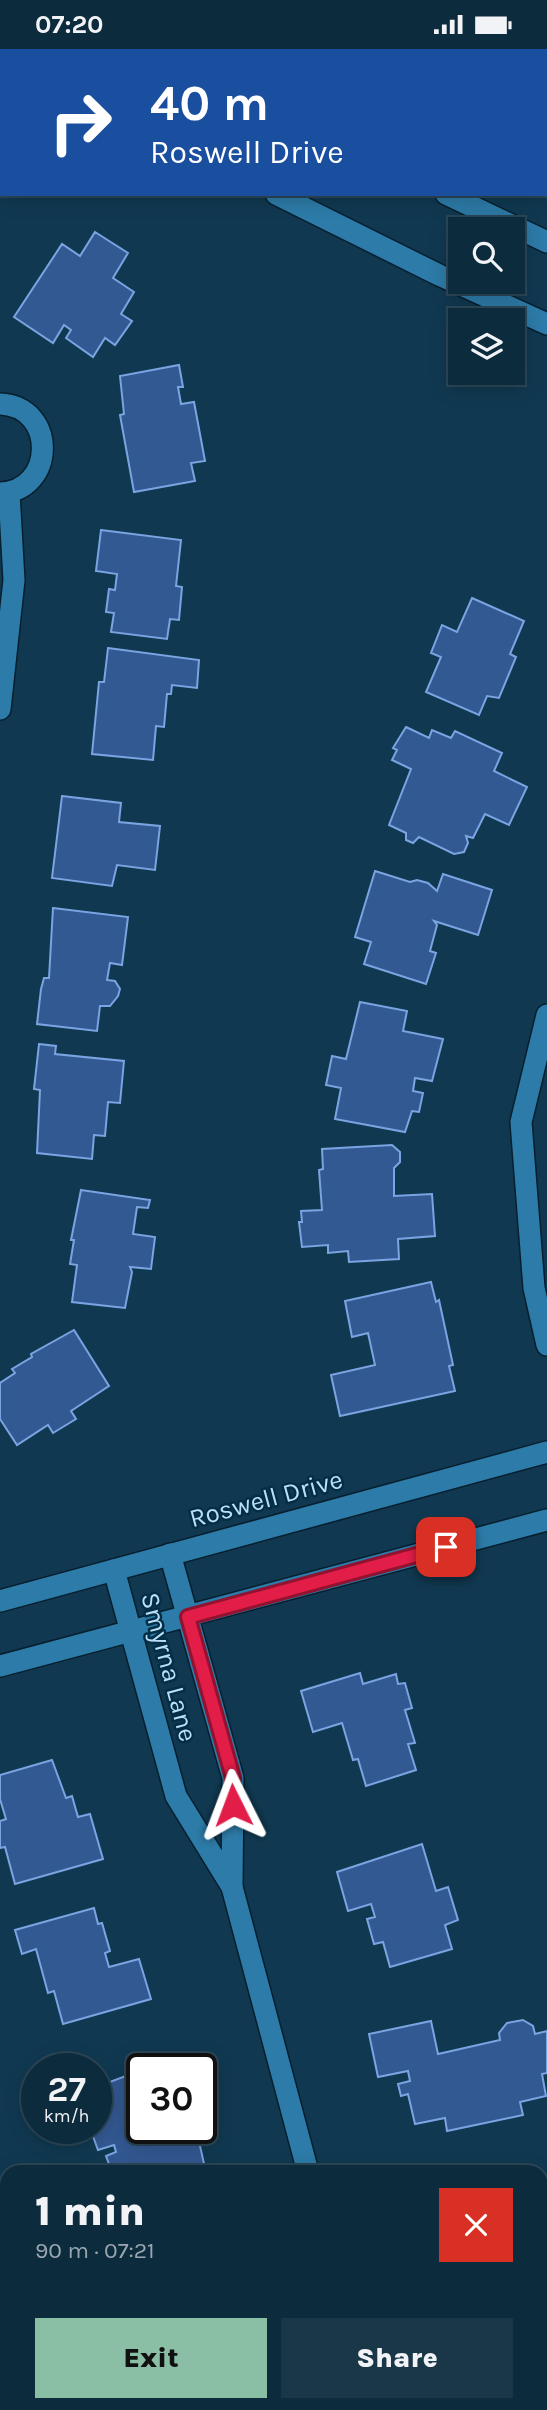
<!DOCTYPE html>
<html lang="en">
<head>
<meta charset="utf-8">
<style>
	body { margin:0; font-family:Karla,sans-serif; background:#1a3748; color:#f1f3f6; height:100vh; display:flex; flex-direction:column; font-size:26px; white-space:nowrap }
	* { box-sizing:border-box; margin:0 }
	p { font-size:23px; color:#9aa7b0 }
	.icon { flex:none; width:38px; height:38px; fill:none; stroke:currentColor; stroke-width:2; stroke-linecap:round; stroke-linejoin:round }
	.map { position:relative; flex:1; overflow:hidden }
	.drawer { position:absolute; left:0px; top:2116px; width:548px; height:247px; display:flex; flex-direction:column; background:#0c2b3d; border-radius:21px 21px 0 0; box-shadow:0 4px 18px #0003,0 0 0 2px #2c4757 }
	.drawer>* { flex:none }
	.top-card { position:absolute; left:0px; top:0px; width:548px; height:147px; box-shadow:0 4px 18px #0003,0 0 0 2px #2c4757; background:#1a4fa0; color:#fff; overflow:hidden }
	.buttons { position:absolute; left:448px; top:168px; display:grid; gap:14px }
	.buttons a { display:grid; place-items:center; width:77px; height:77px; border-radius:0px; background:#0c2b3d; box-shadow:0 4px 18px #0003,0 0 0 2px #2c4757; font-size:35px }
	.speed { position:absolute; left:21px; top:2004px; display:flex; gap:14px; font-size:35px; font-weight:700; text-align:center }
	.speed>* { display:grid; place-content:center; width:91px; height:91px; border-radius:50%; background:#0c2b3d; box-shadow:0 4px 18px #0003,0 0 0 2px #2c4757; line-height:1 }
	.speed small { font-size:18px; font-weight:400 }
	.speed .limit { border:4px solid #111; border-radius:10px; background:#fff; color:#111 }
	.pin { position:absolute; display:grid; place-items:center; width:60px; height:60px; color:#fff; margin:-30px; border-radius:14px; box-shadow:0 4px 10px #0006 }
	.me { position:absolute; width:77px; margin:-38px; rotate:357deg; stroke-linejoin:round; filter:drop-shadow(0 0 5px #0008) }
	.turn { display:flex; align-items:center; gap:24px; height:147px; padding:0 35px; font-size:32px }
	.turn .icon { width:91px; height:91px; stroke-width:2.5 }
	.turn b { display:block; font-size:49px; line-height:60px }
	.round { display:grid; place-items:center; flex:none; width:74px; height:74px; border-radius:0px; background:#1a3748 }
	.overview { display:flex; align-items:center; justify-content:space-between; height:119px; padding:0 35px }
	h1 { font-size:42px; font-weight:800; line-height:52px }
	.primary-button { display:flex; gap:14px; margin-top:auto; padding:14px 35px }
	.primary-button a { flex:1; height:80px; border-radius:0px; background:#8abfa5; color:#111; font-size:28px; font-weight:800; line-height:80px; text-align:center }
	.primary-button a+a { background:#1a3748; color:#f1f3f6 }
	.status { display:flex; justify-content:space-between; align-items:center; height:49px; padding:0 35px; background:#0c2b3d; direction:ltr }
	.status svg { height:19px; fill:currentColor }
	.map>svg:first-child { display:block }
</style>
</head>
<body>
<div class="status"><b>07:20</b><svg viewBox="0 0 49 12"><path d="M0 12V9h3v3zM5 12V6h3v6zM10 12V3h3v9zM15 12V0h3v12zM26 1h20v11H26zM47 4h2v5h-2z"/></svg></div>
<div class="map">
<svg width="547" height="2361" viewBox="0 0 547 2361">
	<rect width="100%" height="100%" fill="#103951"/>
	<g fill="#335992" stroke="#7aa4e2" stroke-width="2">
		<path d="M498 0H547V14L546 2Z"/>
		<path d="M95 183 128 204 113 229 134 243 121 265 132 272 115 296 105 289 93 308 66 289 71 281 64 276 53 294 14 268 62 195 80 207Z"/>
		<path d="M179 316 183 338H178L181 355 194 353 205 412 191 414 195 432 134 443 120 366 124 365 120 327Z"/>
		<path d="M101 481 181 491 176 537 182 538 179 571 170 570 167 590 111 583 114 564 106 563 109 540 115 541 117 525 96 522Z"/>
		<path d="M472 549 524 572 510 605 516 608 499 649 487 647 479 666 426 643 441 608 431 604 442 576 457 583Z"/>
		<path d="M108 599 199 611 197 639 172 636 171 645H167L164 678 156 677 153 711 92 705 99 633H104Z"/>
		<path d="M406 678 429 689 432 681 451 689 455 682 502 704 494 722 527 738 509 776 485 765 473 789 466 787 468 794 464 803 454 805 419 788 413 794 406 791V784L389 776 411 720 392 711 397 701 393 699Z"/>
		<path d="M62 747 121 754 119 773 160 777 155 821 117 816 112 837 52 829Z"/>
		<path d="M375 822 410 833 417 831 428 834 437 842 443 825 492 841 478 886 434 872 437 876 430 902 436 904 426 935 364 915 371 893 355 888Z"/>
		<path d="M53 859 128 868 122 916 110 914 107 931 115 932 120 940 118 947 110 957H100L97 982 37 975 41 940 44 929H49Z"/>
		<path d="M360 953 407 962 403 982 443 990 432 1032 415 1029 413 1042 423 1044 419 1063 412 1062 405 1083 335 1070 341 1039 326 1036 332 1007 346 1010Z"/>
		<path d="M39 995 56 997 55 1005 124 1012 120 1054 108 1053 105 1087 94 1086 92 1110 37 1104 40 1041 34 1040Z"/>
		<path d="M392 1096 400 1103V1113L394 1119V1147L432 1145 435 1187 398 1190 399 1210 349 1213 348 1202 328 1204V1196L302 1198 299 1173H302L301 1162 322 1161 319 1121 323 1120 322 1100Z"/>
		<path d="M81 1141 150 1151 148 1159 137 1158 133 1185 155 1188 151 1220 130 1218 132 1223 125 1259 72 1253 77 1216 70 1215 74 1191H71Z"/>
		<path d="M431 1233 436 1253 439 1251 453 1316 449 1317 455 1342 340 1367 331 1326 375 1316 368 1284 352 1288 345 1252Z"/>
		<path d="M74 1281 109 1337 71 1362 76 1370 53 1384 48 1376 17 1396 0 1370V1334L15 1324 12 1320 32 1308 31 1305Z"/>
		<path d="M360 1624 363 1635 396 1625 398 1635 405 1634 412 1659 405 1661 415 1694 408 1695 416 1721 366 1737 358 1710 353 1711 342 1674 313 1683 301 1642Z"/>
		<path d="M52 1711 66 1749 72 1747 78 1768 90 1765 103 1810 15 1835 5 1798 0 1799V1772L6 1770 0 1750V1726Z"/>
		<path d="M422 1795 436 1842 448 1838 458 1871 445 1876 452 1900 390 1918 383 1893 374 1895 367 1870 375 1868 371 1855 348 1862 337 1823Z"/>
		<path d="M94 1859 98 1875 102 1874 110 1902 105 1904 109 1918 139 1910 151 1950 63 1975 54 1942 48 1944 36 1900 22 1905 15 1881Z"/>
		<path d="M523 1971 533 1977 535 1985 547 1982V2024L542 2025 546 2047 520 2053 523 2066 447 2082 445 2069 415 2075 408 2045 401 2047 398 2035 410 2032 408 2022 378 2028 369 1985 431 1972 438 2005 500 1991 499 1984 507 1974Z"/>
		<path d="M142 2021V2079H196L205 2119 194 2123H112L106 2107 116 2103 114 2096 98 2101 90 2079H96V2062L102 2060 96 2038Z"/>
		<path d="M547 2255V2361H543L541 2260Z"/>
		<path d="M75 2356H102L103 2361 121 2356H166L168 2361H76Z"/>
		<path d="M226 2356H341V2358L334 2361H227Z"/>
	</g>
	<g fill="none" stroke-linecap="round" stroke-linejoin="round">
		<defs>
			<g id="minor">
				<path d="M38 0 41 2"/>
				<path d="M174 0 177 2"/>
				<path d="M276 145 439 226 547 275"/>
				<path d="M446 145 547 193"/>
				<path d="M0 355C57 357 56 442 0 444"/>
				<path d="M0 660 14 531 9 444"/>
				<path d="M547 966 521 1073 534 1239 547 1296"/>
				<path d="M170 1505 233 1729 232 1838 308 2123"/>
				<path d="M114 1521 176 1747 232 1838"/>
				<path d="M0 1552 547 1403"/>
				<path d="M0 1617 547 1471"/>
				<path d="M541 2160 547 2159"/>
				<path d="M0 2271 7 2269"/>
			</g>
		</defs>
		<use href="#minor" stroke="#071f2e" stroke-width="24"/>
		<use href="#minor" stroke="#2d7ba8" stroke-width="21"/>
	</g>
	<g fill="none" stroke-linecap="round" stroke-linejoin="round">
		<defs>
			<path id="route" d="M233 1756V1729L188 1568 446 1498"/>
		</defs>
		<use href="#route" stroke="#92132f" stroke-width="18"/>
		<use href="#route" stroke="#e11d48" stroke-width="12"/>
	</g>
	<g text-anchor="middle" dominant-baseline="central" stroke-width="5" stroke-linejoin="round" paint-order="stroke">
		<g font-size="26" fill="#bbdff8" stroke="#032f46">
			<text transform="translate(266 1450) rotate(-15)">Roswell Drive</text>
			<text transform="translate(169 1618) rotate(75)">Smyrna Lane</text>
		</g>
	</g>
</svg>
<div class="buttons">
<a><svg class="icon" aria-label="search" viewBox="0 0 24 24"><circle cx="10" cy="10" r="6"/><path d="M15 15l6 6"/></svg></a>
<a><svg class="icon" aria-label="layers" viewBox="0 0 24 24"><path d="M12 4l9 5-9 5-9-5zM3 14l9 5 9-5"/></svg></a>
</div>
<div class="speed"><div>27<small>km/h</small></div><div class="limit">30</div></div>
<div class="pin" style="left:446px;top:1498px;background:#d93025"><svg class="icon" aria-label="arrive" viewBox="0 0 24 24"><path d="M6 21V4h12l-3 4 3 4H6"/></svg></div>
<svg class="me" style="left:233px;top:1756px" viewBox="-20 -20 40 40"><path d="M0-17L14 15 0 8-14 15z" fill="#e11d48" stroke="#fff" stroke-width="4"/></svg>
<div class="top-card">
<div class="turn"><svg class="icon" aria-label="right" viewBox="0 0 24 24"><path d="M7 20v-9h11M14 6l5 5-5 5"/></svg><div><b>40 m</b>Roswell Drive</div></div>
</div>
<section class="drawer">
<div class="overview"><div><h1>1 min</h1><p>90 m · 07:21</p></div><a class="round" style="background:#d93025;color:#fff"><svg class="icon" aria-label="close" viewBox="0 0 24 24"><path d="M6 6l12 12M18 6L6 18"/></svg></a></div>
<div class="primary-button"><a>Exit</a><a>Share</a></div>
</section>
</div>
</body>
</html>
